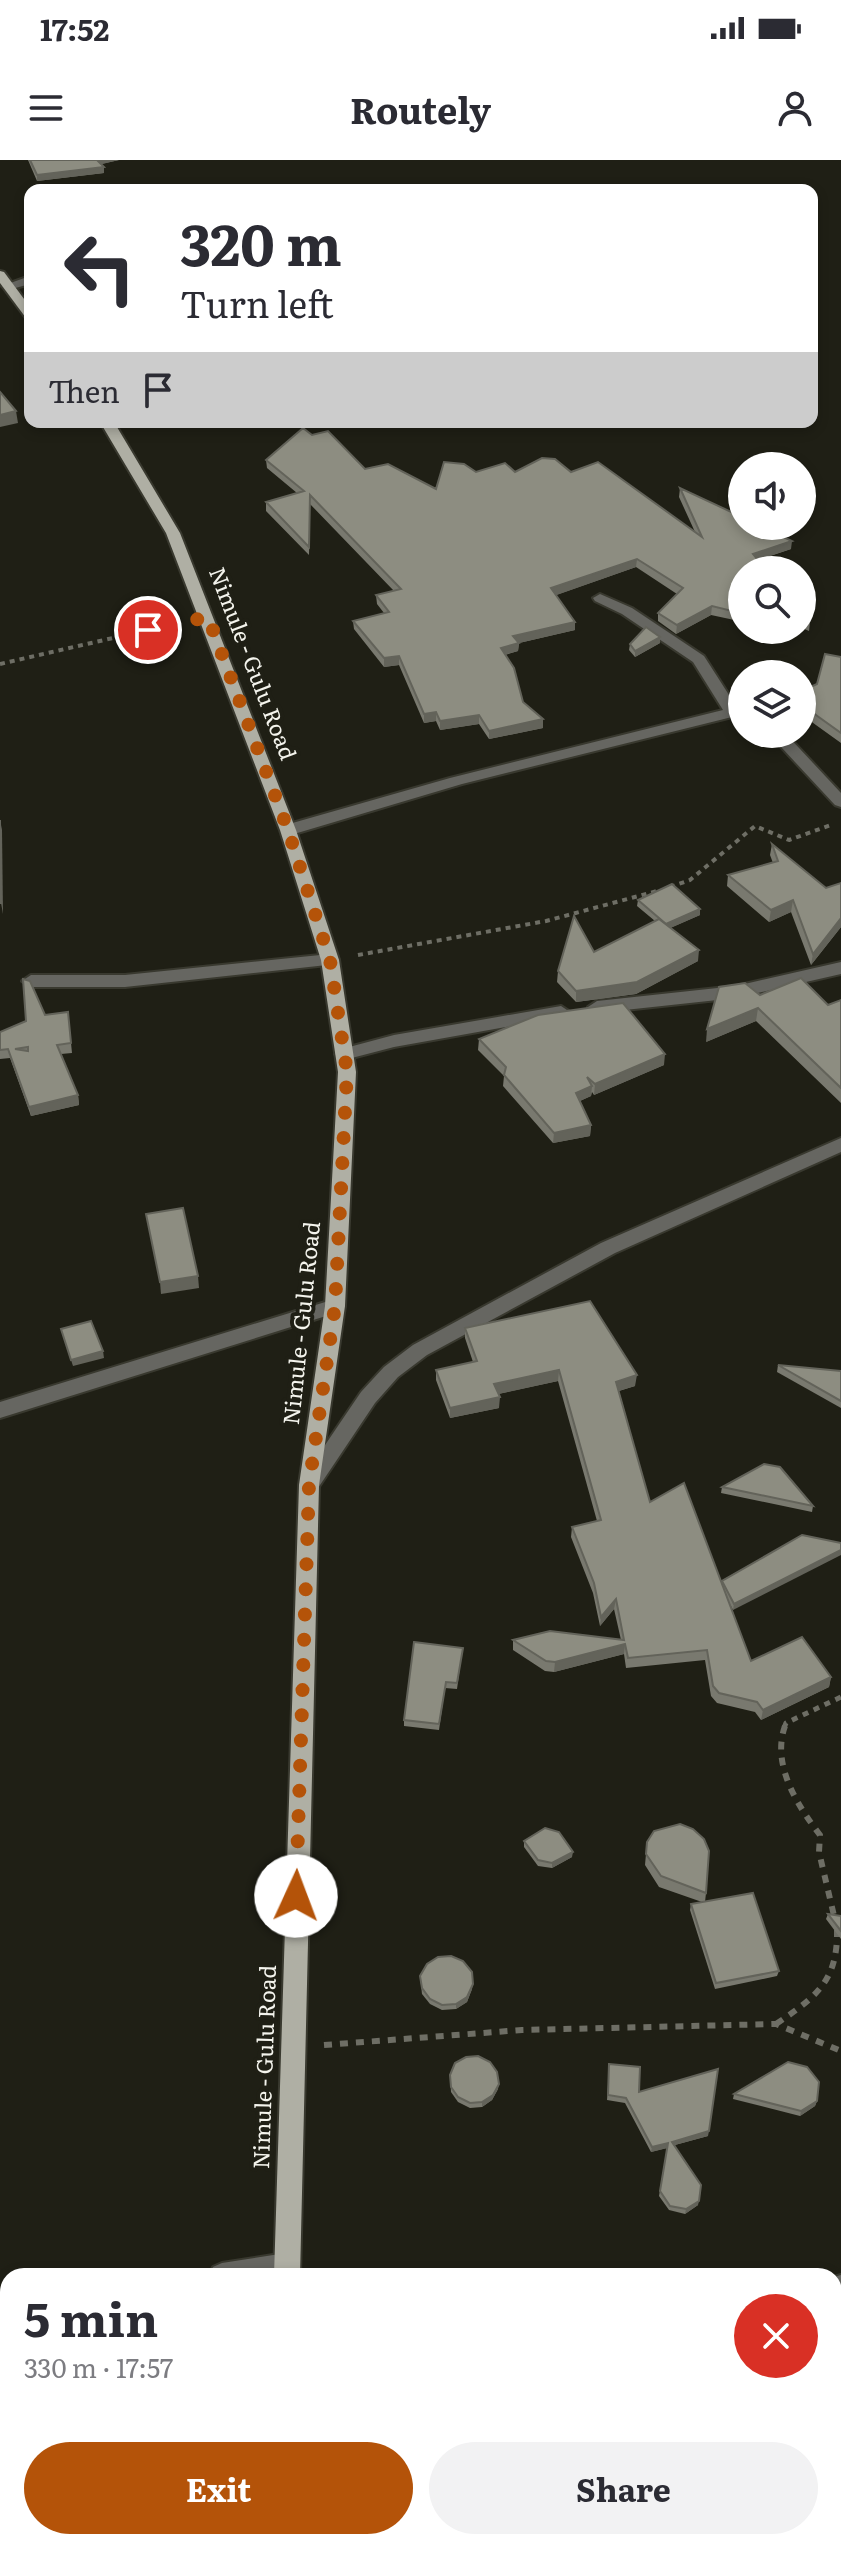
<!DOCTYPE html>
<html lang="en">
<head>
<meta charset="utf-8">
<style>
	body { margin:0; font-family:Literata,serif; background:#f2f2f3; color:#2b2b33; height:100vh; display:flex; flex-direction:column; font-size:30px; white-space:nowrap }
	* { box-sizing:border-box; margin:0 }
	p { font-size:26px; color:#7c7c81 }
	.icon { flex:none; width:44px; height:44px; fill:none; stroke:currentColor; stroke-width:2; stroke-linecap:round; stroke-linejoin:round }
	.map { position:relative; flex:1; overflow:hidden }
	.drawer { position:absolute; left:0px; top:2108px; width:842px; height:282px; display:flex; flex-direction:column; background:#fff; border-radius:24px 24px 0 0; box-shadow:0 4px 12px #0003 }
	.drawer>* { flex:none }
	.hud { position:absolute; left:24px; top:24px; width:794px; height:244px; border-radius:16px; box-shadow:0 4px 12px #0003; background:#fff; color:#2b2b33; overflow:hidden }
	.fabs { position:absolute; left:728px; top:292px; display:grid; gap:16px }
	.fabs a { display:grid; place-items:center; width:88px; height:88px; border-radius:50%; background:#fff; box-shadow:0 4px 12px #0003; font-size:40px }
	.pin { position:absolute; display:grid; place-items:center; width:68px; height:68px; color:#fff; margin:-34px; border:4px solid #fff; border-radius:50%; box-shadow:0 2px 8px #0007 }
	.me { position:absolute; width:88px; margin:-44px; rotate:2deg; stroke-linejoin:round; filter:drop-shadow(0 0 6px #0008) }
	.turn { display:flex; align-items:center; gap:28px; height:168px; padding:0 24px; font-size:36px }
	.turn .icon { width:104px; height:104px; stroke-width:2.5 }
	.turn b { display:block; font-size:56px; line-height:68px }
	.then { display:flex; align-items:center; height:76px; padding:0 24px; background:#0003; gap:16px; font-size:30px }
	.round { display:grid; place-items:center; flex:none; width:84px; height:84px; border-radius:42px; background:#f2f2f3 }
	.head { display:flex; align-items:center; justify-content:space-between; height:136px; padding:0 24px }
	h1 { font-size:48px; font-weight:700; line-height:60px }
	.button { display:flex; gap:16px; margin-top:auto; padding:16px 24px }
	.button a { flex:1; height:92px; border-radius:48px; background:#b45309; color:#fff; font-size:32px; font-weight:700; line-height:92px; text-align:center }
	.button a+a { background:#f2f2f3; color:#2b2b33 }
	.status { display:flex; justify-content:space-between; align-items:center; height:56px; padding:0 40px; background:#fff; direction:ltr }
	.status svg { height:22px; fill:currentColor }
	header { display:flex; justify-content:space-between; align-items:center; height:104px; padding:0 24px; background:#fff; font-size:36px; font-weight:700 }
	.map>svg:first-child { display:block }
</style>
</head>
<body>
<div class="status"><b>17:52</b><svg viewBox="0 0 49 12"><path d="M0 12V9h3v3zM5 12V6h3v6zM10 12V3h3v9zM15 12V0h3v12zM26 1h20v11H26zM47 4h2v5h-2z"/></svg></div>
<header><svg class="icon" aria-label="menu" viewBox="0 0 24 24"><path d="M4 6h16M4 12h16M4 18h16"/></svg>Routely<svg class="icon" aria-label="person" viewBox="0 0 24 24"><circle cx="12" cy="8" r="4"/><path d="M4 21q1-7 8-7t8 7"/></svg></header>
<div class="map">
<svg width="841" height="2389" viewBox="0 0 841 2389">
	<rect width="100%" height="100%" fill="#1f1f15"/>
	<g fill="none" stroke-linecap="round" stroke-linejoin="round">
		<defs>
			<g id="minor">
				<path d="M30 116V124L8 130 2 126Z"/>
				<path d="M600 434 632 448 704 496 738 549 742 550V560L732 557 462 624 294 674H282V666L450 618 723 550 693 502 622 454 595 441 593 438Z"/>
				<path d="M769 574H786L841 633V647L835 645Z"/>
				<path d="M330 794 336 796 339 800 336 804 125 827H31L22 821 31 815H125Z"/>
				<path d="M841 802V814L736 838 597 853 588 847 597 841 736 826Z"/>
				<path d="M561 846 570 852 567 856 394 887 344 900 335 894 338 890 394 875Z"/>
				<path d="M841 978V992L615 1093 427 1195 398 1217 375 1243 316 1331H302L299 1325 302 1319 361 1232 384 1207 413 1185 601 1083Z"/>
				<path d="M335 1139 342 1141 345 1146 342 1151 0 1258V1242Z"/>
				<path d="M286 2093 295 2097 299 2106 294 2116H209L213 2107 222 2103Z"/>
				<path d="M841 2115V2141L834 2143V2117Z"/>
				<path d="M8 2136V2164L0 2165V2137Z"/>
			</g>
			<g id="primary">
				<path d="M0 111 4 112 30 147V159L26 158 0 123Z"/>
				<path d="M100 262H114L180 373 296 670 339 800 356 912 345 1146 319 1325 300 2116H274L299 1325 325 1146 338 912 321 800 280 670 166 373Z"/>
				<rect x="295" y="2382" width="28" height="7"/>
			</g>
		</defs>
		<use href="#minor" stroke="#39392f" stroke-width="4"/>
		<use href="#primary" stroke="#39392f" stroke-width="4"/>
		<g stroke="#6e6e65" stroke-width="4" stroke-dasharray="5 5" stroke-linecap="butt">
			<path d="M0 504 178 463"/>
			<path d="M670 727 690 720 755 666 789 680 831 665"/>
			<path d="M358 795 546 761 657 731"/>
		</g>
		<path stroke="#6e6e65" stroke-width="5" stroke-dasharray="6 6" stroke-linecap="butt" d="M784 1568 786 1563 841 1537"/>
		<g stroke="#6e6e65" stroke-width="6" stroke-dasharray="8 8" stroke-linecap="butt">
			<path d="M785 1566C771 1605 798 1646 820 1675L819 1692 835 1760"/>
			<path d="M776 1864C816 1837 838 1821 837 1770"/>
			<path d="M324 1885 522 1870 776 1864 841 1891"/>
		</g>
		<use href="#minor" fill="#666661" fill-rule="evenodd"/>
		<use href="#primary" fill="#afafa4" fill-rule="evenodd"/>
	</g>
	<g fill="#79796f">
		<path d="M28 0H119L101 4 104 7V13L37 21Z"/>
		<path d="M312 275 365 309 436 329 476 312H571L695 372 679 337 680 328 791 389 758 400 742 410V459L739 461 711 455 676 474 658 461V453L677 434 636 407 556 435 575 462V470L519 483 518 491 505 495 523 542 543 559V568L489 579 479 564 440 570 436 561 424 563 399 505 384 507 354 469 353 461 384 453 377 444 376 435 394 431 310 344 309 395 266 351V342L297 333 267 308 266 300Z"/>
		<path d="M802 453 810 462 809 471 802 468Z"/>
		<path d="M660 477V483L635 497 629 490 630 484Z"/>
		<path d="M841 497V583L802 555V531L817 524Z"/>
		<path d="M772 684 826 728 841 723V767L811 805 791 752 769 762 727 726 728 715 773 703 770 695Z"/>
		<path d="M638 740 700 755 670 768 698 801 636 834 576 842 557 822 558 811 655 761 637 746Z"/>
		<path d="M760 835 828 845 841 840V943L756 861 706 882Z"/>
		<path d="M68 852 72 893 61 894 78 935 79 945 31 956 10 898 0 899V872L45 855Z"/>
		<path d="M479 879 664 905 594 935 592 932 591 936 580 941 591 965 590 976 553 983 503 926 504 916 478 890Z"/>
		<path d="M465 1168 635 1226 619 1231 650 1342 721 1421 802 1375 733 1450 730 1444 751 1501 831 1517 829 1527 761 1560 755 1552 717 1543 711 1536 705 1500 626 1508 624 1494 554 1512 545 1511 513 1490V1480H621L614 1449 600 1466 593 1433 571 1377 572 1367 597 1361 558 1221 498 1234 499 1248 450 1258 436 1220V1210L473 1202 465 1178Z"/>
		<path d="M778 1205 841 1211V1248L777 1212Z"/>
		<path d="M722 1327 813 1346 812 1352 721 1333Z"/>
		<path d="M462 1493 457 1529 445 1528 439 1570 404 1566V1560Z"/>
		<path d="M524 1681 572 1697 552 1708 538 1706 524 1687Z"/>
		<path d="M647 1682 706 1733 705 1742 779 1811 777 1816 715 1829 690 1750 691 1744 702 1742 659 1727 645 1705Z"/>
		<path d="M828 1754 841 1756V1779L826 1759Z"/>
		<path d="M420 1816 472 1829 467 1842 456 1849 442 1850 430 1844 422 1834Z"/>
		<path d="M609 1909 639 1932 708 1976 675 1985 698 2045 685 2054 669 2050 659 2036 667 1988 651 1992 625 1943 607 1940Z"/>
		<path d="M450 1915 498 1929 492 1940 482 1947 470 1948 458 1942 451 1932Z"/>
		<path d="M734 1934 817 1941 815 1946 800 1956 733 1939Z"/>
	</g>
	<g fill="#63635a">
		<path d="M97 0H119L98 5Z"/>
		<path d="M104 7V13L37 21V15Z"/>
		<path d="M16 251 18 263 0 267V255Z"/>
		<path d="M792 381 791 389 751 402 753 394Z"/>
		<path d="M637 399 636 407 551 437V428Z"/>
		<path d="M712 446 711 455 676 474 677 465Z"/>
		<path d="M575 462V470L519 483 518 491 500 496 501 488 513 476Z"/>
		<path d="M660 477V483L635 497V491Z"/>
		<path d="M399 496V505L384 507V498Z"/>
		<path d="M436 552V561L424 563V554Z"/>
		<path d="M479 555V564L440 570V561Z"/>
		<path d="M543 559V568L489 579V571Z"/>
		<path d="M0 660 2 670 3 754 1 743Z"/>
		<path d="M793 740 791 752 769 762 771 750Z"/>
		<path d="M700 749V755L666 770V764Z"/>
		<path d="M841 758V767L811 805 813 794Z"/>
		<path d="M699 790 698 801 636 834 576 842V831Z"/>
		<path d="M758 848 756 861 706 882 707 869Z"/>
		<path d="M665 894 664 905 594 935 595 924Z"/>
		<path d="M592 926 591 936 575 943 576 933Z"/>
		<path d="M78 935 79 945 31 956 29 947Z"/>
		<path d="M591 965 590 976 553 983 554 973Z"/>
		<path d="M198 1116 199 1128 161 1134 160 1122Z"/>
		<path d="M103 1191 104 1198 73 1206 71 1200Z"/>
		<path d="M559 1210 558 1221 494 1235V1224Z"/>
		<path d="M637 1215 635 1226 615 1232 616 1222Z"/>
		<path d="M500 1237 499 1248 450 1258V1248Z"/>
		<path d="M841 1390V1395L733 1450 734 1444Z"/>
		<path d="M616 1439 614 1449 600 1466 601 1457Z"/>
		<path d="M625 1484 624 1494 554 1512 555 1502Z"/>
		<path d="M831 1517 829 1527 761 1560 763 1550Z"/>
		<path d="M573 1692 572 1697 552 1708V1703Z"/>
		<path d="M473 1824 472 1829 467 1842 456 1849V1844Z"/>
		<path d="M499 1924 498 1929 492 1940 482 1947V1942Z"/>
		<path d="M817 1941 815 1946 800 1956 801 1951Z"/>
		<path d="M709 1971 708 1976 671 1986 672 1982Z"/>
		<path d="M668 1983 667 1988 651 1992 652 1987Z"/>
		<path d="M699 2041 698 2045 685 2054 686 2049Z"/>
	</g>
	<g fill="#8d8d81" stroke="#63635a" stroke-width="2" fill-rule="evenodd">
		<path d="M30 0H97L104 7 37 15Z"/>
		<path d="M0 232 16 251 0 255Z"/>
		<path d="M303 268 312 275 328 271 365 309 388 304 436 329 444 302 464 304 476 312 505 303 515 312 542 298 555 299 571 312 598 302 702 377 680 328 742 357V366H760L792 381 753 394 766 410H742V451L740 453 712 446 677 465 658 453 683 428 637 399 551 428 575 462 513 476 519 483 501 488 514 508 523 542 543 559 489 571 479 555 440 561 436 552 424 554 399 496 384 498 353 461 389 452 376 435 401 429 310 335 309 387 266 342 304 331 266 300Z"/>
		<path d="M802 453 810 462 802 459Z"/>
		<path d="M646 467 660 477 635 491 630 484Z"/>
		<path d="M825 494 841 497V573L802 545V531L817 524Z"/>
		<path d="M0 660 1 743H0Z"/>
		<path d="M772 684 826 728 841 723V758L813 794 793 740 771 750 728 715 778 701Z"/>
		<path d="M672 724 700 749 666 764 638 740Z"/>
		<path d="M574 756 594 792 659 759 699 790 637 822 576 831 558 811Z"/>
		<path d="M801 818 828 845 841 840V928L758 848 707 869 719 827 745 823 760 835Z"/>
		<path d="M23 819 30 821 45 855 68 852 71 883 57 885 78 935 29 947 8 889 0 890V872L26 861ZM28 887V891L15 889Z"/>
		<path d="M623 843 665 894 595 924 587 917 592 926 576 933 591 965 554 973 504 915 506 907 479 879 538 855Z"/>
		<path d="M183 1048 198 1116 160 1122 146 1054Z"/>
		<path d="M590 1141 637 1215 616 1222 650 1342 684 1323 751 1501 802 1477 831 1517 763 1550 757 1542 719 1533 713 1526 707 1490 628 1498 625 1484 555 1502 546 1501 513 1480 550 1471 624 1480 616 1439 601 1457 594 1423 572 1367 601 1360 559 1210 494 1224 500 1237 450 1248 436 1210 477 1201 465 1168Z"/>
		<path d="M91 1161 103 1191 71 1200 61 1169Z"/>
		<path d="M778 1205 841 1211V1241Z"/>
		<path d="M764 1304 780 1307 813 1346 722 1327Z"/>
		<path d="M802 1375 841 1383V1390L734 1444 722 1421Z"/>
		<path d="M414 1482 463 1488 457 1523 446 1522 439 1564 404 1560Z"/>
		<path d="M680 1664 693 1669 704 1679 709 1691 706 1733 661 1716 646 1694 647 1682 654 1671Z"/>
		<path d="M545 1668 559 1672 573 1692 552 1703 538 1700 524 1681Z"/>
		<path d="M753 1733 779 1811 716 1823 691 1744Z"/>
		<path d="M828 1754 841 1756V1771Z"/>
		<path d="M451 1796 463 1801 472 1812 473 1824 467 1837 456 1844 442 1845 430 1839 422 1828 420 1816 427 1804 438 1797Z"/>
		<path d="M478 1896 490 1902 497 1912 499 1924 493 1935 482 1942 470 1943 458 1937 451 1927 450 1915 455 1903 466 1897Z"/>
		<path d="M788 1902 807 1907 819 1922 817 1941 801 1951 734 1934Z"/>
		<path d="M609 1904 640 1907 639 1932 718 1909 709 1971 672 1982 701 2025 699 2041 686 2049 670 2046 660 2031 668 1983 652 1987 626 1938 608 1935Z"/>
	</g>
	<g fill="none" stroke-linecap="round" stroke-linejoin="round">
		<path stroke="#b45309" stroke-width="14" stroke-dasharray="0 25.2" d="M148 470 208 457 288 670 330 800 347 912 335 1146 309 1325 296 1736"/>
	</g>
	<g text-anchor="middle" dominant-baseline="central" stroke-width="8" stroke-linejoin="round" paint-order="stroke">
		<g font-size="22" fill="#f4f4ed" stroke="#1f1f15">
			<text transform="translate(254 503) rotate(69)">Nimule - Gulu Road</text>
			<text transform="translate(300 1163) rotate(-84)">Nimule - Gulu Road</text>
			<text transform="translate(263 1907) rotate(-88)">Nimule - Gulu Road</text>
		</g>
	</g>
</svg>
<div class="fabs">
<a><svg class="icon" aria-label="sound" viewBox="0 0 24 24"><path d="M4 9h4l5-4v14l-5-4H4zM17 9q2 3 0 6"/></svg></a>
<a><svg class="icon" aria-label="search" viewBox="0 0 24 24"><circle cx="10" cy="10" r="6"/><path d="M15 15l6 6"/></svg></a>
<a><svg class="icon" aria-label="layers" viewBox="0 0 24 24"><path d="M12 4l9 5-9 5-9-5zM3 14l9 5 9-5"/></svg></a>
</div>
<div class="pin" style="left:148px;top:470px;background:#d93025"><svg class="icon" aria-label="arrive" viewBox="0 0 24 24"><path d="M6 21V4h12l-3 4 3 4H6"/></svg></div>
<svg class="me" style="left:296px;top:1736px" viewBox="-20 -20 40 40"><circle r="19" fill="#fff"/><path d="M0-13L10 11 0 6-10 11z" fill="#b45309"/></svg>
<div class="hud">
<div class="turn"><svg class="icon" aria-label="left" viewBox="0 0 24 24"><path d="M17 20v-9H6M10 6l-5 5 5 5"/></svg><div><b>320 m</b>Turn left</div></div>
<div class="then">Then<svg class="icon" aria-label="arrive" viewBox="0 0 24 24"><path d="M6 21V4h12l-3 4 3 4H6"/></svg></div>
</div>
<section class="drawer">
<div class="head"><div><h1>5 min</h1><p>330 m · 17:57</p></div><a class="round" style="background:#d93025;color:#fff"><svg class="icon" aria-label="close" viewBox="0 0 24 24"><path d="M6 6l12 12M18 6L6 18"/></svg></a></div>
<div class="button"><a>Exit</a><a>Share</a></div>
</section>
</div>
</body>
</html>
